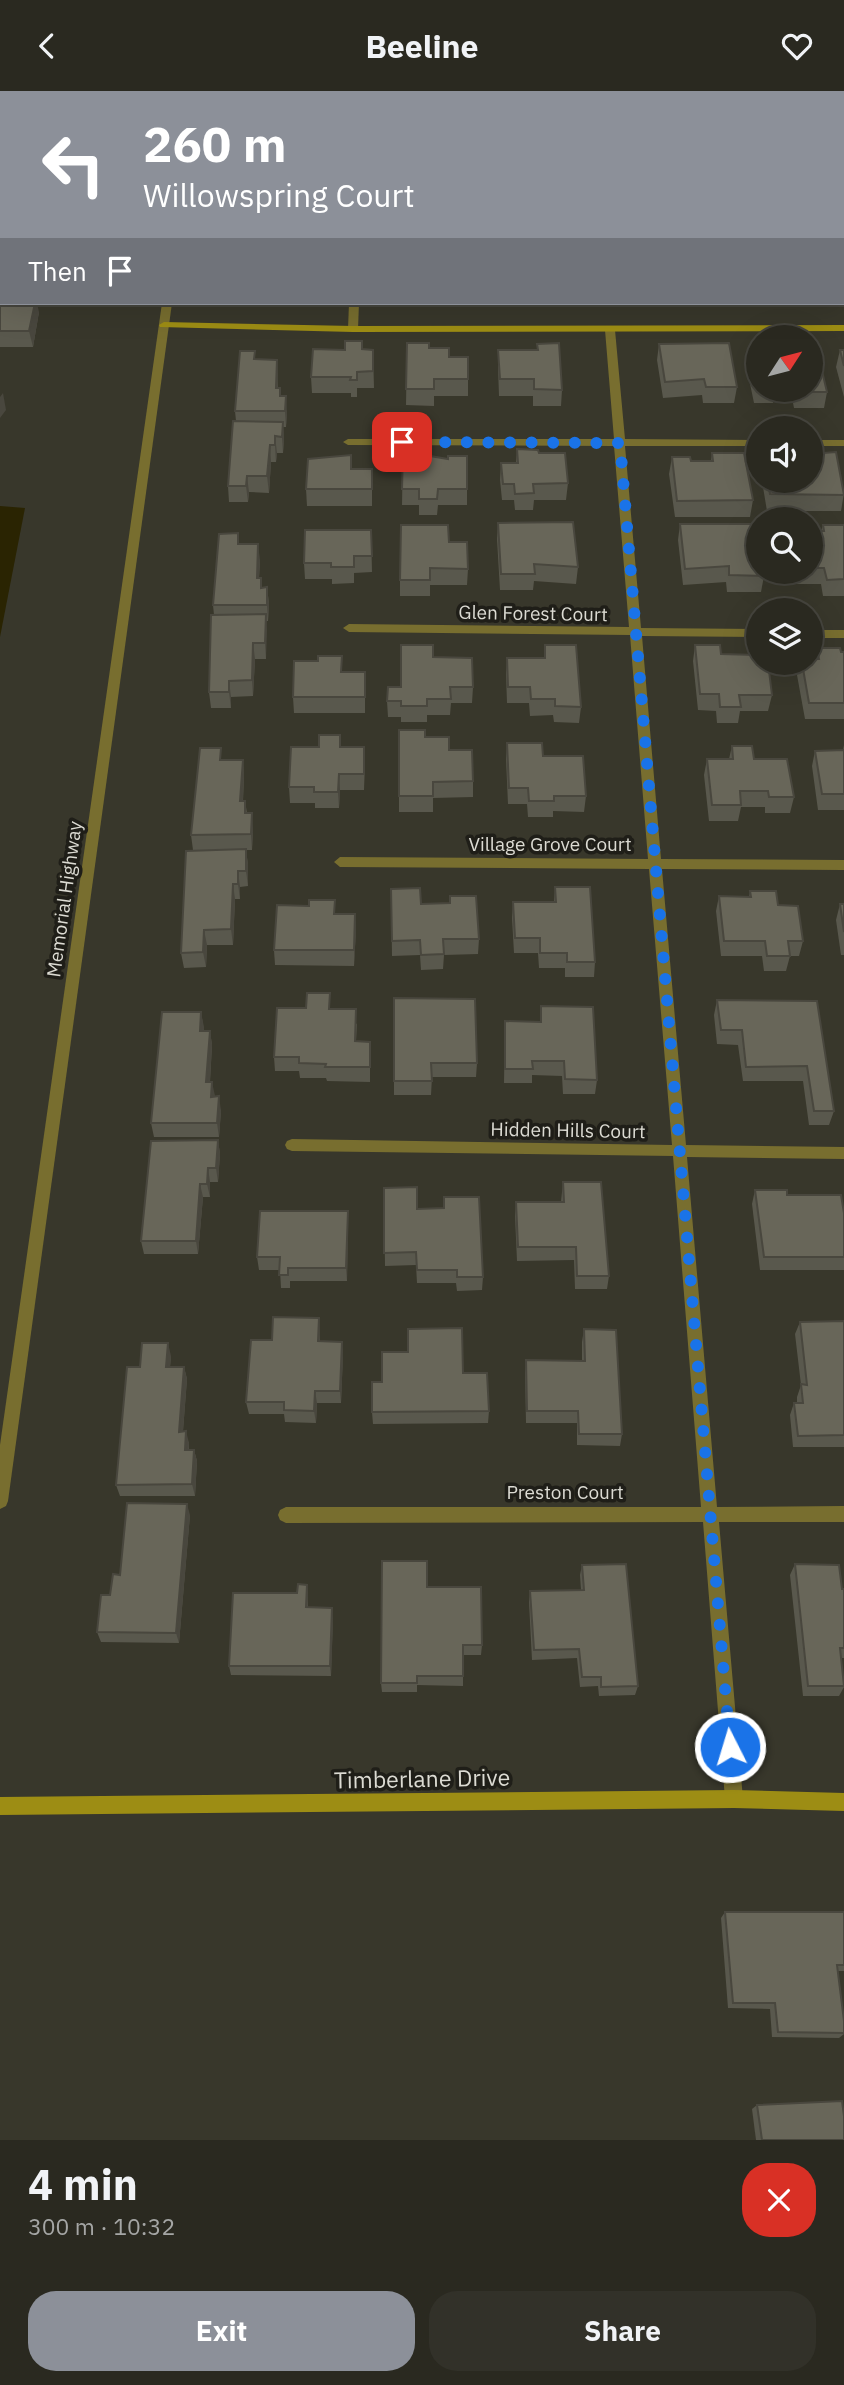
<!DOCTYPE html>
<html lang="en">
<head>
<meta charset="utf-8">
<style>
	body { margin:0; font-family:"IBM Plex Sans",sans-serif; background:#323129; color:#f1f3f6; height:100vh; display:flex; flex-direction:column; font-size:26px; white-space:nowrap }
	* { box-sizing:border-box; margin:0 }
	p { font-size:23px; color:#a5a6a5 }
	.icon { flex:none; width:38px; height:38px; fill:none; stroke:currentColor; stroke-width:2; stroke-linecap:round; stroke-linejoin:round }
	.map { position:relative; height:2049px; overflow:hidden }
	.drawer { display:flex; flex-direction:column; background:#2a2920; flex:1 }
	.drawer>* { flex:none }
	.guide { position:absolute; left:0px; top:0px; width:845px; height:214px; box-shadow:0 7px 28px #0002,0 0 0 2px #46453e; background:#8c9099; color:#fff; overflow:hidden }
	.needle { width:46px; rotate:54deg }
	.buttons { position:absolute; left:746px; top:234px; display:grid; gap:14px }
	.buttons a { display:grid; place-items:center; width:77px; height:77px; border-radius:50%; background:#2a2920; box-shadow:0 7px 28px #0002,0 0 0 2px #46453e; font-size:35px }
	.pin { position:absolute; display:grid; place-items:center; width:60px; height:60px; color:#fff; margin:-30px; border-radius:14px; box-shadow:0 4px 10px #0006 }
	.me { position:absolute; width:77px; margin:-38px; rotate:355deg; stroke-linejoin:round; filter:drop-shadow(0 0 5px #0008) }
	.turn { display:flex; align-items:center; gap:24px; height:147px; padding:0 28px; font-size:32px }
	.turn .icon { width:91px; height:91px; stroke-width:2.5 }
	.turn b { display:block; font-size:49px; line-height:60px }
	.then { display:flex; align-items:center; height:66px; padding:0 28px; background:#0003; gap:14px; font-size:26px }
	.round { display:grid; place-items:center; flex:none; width:74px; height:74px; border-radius:28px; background:#323129 }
	.head { display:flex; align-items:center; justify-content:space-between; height:119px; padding:0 28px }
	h1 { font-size:42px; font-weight:800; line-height:52px }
	.action { display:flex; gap:14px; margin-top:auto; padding:14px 28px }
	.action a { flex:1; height:80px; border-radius:28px; background:#8c9099; color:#fff; font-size:28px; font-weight:800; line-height:80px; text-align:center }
	.action a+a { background:#323129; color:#f1f3f6 }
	header { display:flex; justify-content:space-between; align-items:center; height:91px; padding:0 28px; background:#2a2920; font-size:32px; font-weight:800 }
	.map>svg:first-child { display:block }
</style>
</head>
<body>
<header><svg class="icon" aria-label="back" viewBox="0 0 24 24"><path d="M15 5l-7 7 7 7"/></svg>Beeline<svg class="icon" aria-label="heart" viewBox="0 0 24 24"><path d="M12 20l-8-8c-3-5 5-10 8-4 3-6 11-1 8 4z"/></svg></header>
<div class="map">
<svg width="844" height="2049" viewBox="0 0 844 2049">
	<rect width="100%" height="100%" fill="#38372b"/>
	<path fill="#2a2402" d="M0 415 25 417 0 546Z"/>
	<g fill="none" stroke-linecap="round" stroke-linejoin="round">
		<g fill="#786e2f" fill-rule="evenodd">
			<path d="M193 0H201L192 2Z"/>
			<path d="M162 212H172L8 1410 6 1415 0 1418V1354Z"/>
			<path d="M349 212H359L358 238 353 241 348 238Z"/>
			<path d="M610 236 615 239 625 348 758 349V355H625L641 537 758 538V546L642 545 661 768 844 769V779L662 778 686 1054 844 1056V1068L687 1066 717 1416 844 1415V1431H719L743 1708 740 1714 734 1717 728 1714 725 1708 703 1431 286 1432 280 1429 278 1424 280 1419 286 1416H701L673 1065 292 1060 287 1058 285 1054 287 1050 292 1048 672 1054 649 778 340 776 334 771 340 766 648 768 630 544 349 541 343 537 349 533 629 536 614 355 348 354 343 351 348 348H614L605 239Z"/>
			<rect x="810" y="349" width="34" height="6"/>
			<rect x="810" y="539" width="34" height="8"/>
		</g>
		<g fill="#9d8d14" fill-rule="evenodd">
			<rect x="0" y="173" width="2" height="6"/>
			<path d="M164 231 353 235 844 234V240L353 241 160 236 159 234Z"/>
			<path d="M734 1699 844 1702V1720L734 1717 0 1724V1706Z"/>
		</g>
	</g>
	<g fill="#59584d">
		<path d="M0 205 39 221 33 256H0Z"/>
		<path d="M362 250V258L373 259 374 297H357V306H351V302H312L311 286 345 259Z"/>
		<path d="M407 252 429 257 449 266H468V305H434V315L406 314Z"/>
		<path d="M537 253 562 299 561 315H533V305H499L498 276V259H537Z"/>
		<path d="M659 253 737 296 734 312H703L702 304 663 307 657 269Z"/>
		<path d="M840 259H844V306L836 276Z"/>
		<path d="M751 266H758V299H810L827 301 824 317H794L792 307 774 308 773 312H754L748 283Z"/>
		<path d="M256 268 277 269 278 297H280L281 305 287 321 286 336H283L284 347 283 362H277L276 371H271L269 402 249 401 248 411H229L228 395 236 330 235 320Z"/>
		<path d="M403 357 425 368 467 398V414H438L437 424H419V414H402Z"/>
		<path d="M517 358 539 362 568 392 566 409H534L533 419H515L514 409H502L500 389 501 372H516Z"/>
		<path d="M712 362 753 409 750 426H675L669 383 672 366 691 370H711Z"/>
		<path d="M352 378H372V415H307L306 398Z"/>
		<path d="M762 390H810L844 402 841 420H767Z"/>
		<path d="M498 432 578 476 576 493 534 490 533 499H500L497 448Z"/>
		<path d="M680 433 764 485 761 501H727L726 491 683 494 678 449Z"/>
		<path d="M823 434H844V505H823L821 493H784L782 481H810V440H821Z"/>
		<path d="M371 439 372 481 354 482V492L332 493V488H305L304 472Z"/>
		<path d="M238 442 239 453 260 469 259 487 262 497 267 496 269 513 268 530H266V568H255L253 605 231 606V617H211L209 601 214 524 213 514Z"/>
		<path d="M449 451 468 478 467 494H430V505H400V489Z"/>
		<path d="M545 554 581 616 579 632 554 631 553 624 530 625 529 612H507L506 583 507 567H544Z"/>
		<path d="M695 554 721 563 772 604 768 620H740L738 632H717L716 620 698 619 693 570Z"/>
		<path d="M817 557 844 561V628H805L797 584 800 572H810L814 568Z"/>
		<path d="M342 565V581H365V622H294L293 606 318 570Z"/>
		<path d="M433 566 473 596 472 612H451L450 624H427V631H401V626H388L387 610 401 596Z"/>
		<path d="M399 639 425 646 449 659 473 690V706L433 707V721H399Z"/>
		<path d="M340 644 341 656 365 672 364 699H340L339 717H315V712H290L289 696 319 656Z"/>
		<path d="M507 652 543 665 586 705 584 721 553 720V726H528L527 713H508L506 668Z"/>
		<path d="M844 654V719H818L812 675 815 660 843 659Z"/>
		<path d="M732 655 754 668 794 706 790 722H765V716H741L738 730H709L704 684 707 668H729Z"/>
		<path d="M222 669H243L244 685 243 710H245L247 722 253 738 252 759H246L248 774V795L240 796V808H235L233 854H207L206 876 184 877 181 862 193 759 191 744Z"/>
		<path d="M555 796 595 871 594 886H565V877H539L538 862H514L512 827 513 811H554Z"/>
		<path d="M391 798 421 813 479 848 478 863 444 864 443 878 421 879 420 864 392 865Z"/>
		<path d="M750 800 778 814 803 850 799 865H790L786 880H764L762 865H721L716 820 719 805 749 806Z"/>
		<path d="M840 813H844V864H841L836 829Z"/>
		<path d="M336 823H355L356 838 354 875 275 874 274 859Z"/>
		<path d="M394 907 477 972 476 986H432L431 1004H394Z"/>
		<path d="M717 909 817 910 834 1020 829 1034H809L803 990H743L738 954 717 953 714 924Z"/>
		<path d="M541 915 597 989 595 1003H563L562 985 532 984V992H504L505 930 540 931Z"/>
		<path d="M331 918 357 933 356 950 370 951V991L327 990 326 987H300L299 980H275L274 966Z"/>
		<path d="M201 921 204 940H210L212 954 210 991 215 1006 221 1020 219 1046H154L151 1032Z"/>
		<path d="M218 1049 220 1063 218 1091H210V1106H203L198 1163H144L141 1150Z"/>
		<path d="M563 1091 609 1185 607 1198H575L574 1169 517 1170 515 1125 516 1111H561Z"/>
		<path d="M384 1097 417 1118 483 1186 482 1199 457 1200 456 1192H417L416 1174 385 1175Z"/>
		<path d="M755 1099 787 1104 844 1122V1179H760L752 1113Z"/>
		<path d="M348 1120V1134L347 1190H290V1197H281L280 1179H259L257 1166Z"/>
		<path d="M319 1227 320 1250 342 1251 343 1263 341 1312H317L316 1332 285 1331 284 1323H249L246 1311 272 1249Z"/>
		<path d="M844 1230V1356H793L790 1324 794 1312H797V1306L801 1294 795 1243 800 1231Z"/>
		<path d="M584 1238 622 1343 620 1355 577 1354V1332H526L525 1282 526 1269 582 1270V1251Z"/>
		<path d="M408 1261 463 1282 489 1320 488 1332 373 1333 372 1321 382 1291Z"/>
		<path d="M171 1265 170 1276H184L187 1288 183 1340 189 1352V1359H194L197 1370 195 1405H120L116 1394 140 1276Z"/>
		<path d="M190 1424 179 1552 101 1551 97 1541 110 1504 120 1484Z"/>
		<path d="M795 1473 844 1498V1567H841L844 1596 839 1605H803L790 1484Z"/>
		<path d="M582 1474 638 1595 635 1604 599 1605 598 1595 580 1596 577 1567 532 1569 529 1511 530 1500 581 1499 580 1484Z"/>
		<path d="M307 1494 308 1504V1517L333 1527 331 1585 231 1584 229 1575 297 1502Z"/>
		<path d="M427 1496 482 1554 481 1564H463V1595L417 1594V1601H382L381 1592Z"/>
		<path d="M725 1821H844V1880H838L844 1930V1943L839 1947 772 1946 770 1918 728 1917 721 1827Z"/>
		<path d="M757 2014 844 2049H756L752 2018Z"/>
	</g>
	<g fill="#49473e">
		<path d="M0 0H44L38 2H2V12H0Z"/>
		<path d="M0 88H2V105L0 106Z"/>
		<path d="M35 212H37L39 221 33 256 29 240Z"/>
		<path d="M277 269 278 285 277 314 276 297Z"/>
		<path d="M3 302 6 319 0 327V306Z"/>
		<path d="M286 305 287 321 286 336 285 320Z"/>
		<path d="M283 331 284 347 283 362 282 346Z"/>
		<path d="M275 345 277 362 276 371 275 354Z"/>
		<path d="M270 354 271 371 269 402 267 385Z"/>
		<path d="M247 385 249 401 248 411 246 395Z"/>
		<path d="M258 453 260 469 258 503 257 487Z"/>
		<path d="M267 496 269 513 268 530 267 514Z"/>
		<path d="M266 523 267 540 266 568 265 552Z"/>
		<path d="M253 552 255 568 253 605 252 589Z"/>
		<path d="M229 590 231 606V617L229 601Z"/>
		<path d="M243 669 244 685 242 726 240 710Z"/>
		<path d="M339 683 340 699 339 717 338 701Z"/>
		<path d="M252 722 253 738 252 759 251 743Z"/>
		<path d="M246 758 248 774V795L246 780Z"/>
		<path d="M238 780 240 796V808L238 793Z"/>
		<path d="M233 793 235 808 233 854 231 838Z"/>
		<path d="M355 823 356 838 354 875V859Z"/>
		<path d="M204 839 207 854 206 876 203 861Z"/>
		<path d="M201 921 204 936 203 954 200 940Z"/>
		<path d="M210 940 212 954 209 1005 206 991Z"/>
		<path d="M212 991 215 1005 213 1020 211 1006Z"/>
		<path d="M219 1005 221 1020 219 1046 217 1032Z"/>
		<path d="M218 1049 220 1063 218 1091 216 1077Z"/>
		<path d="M208 1077 210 1091V1106L207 1093Z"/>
		<path d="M200 1093 203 1106 198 1163 196 1150Z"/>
		<path d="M348 1120V1134L347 1190 346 1177Z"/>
		<path d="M319 1227 320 1239 319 1263 318 1250Z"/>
		<path d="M342 1251 343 1263 341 1312 340 1300Z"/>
		<path d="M168 1252 171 1265 169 1288 166 1276Z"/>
		<path d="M184 1276 187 1288 182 1352 179 1341Z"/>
		<path d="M315 1300 317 1312 316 1332 314 1320Z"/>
		<path d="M186 1340 189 1352 188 1371 185 1359Z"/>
		<path d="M194 1359 197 1370 195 1405 192 1393Z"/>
		<path d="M187 1413 190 1424 179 1552 176 1542Z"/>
		<path d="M307 1494 308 1504 307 1527 306 1516Z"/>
		<path d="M332 1517 333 1527 331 1585 330 1575Z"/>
	</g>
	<g fill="#686659" stroke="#49473e" stroke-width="2">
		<path d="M0 66 2 68V88H0Z"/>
		<path d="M0 205H2V212H35L29 240H0Z"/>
		<path d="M345 250H362V258L373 259V280L357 281V289H350L351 286H311L313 258 345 259Z"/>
		<path d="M407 252H429V257H449V266H468V288H434V298H406Z"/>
		<path d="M559 252 562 299 534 298V288H500L498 259H538L537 253Z"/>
		<path d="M729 252 737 296H706L704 288 665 291 659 253Z"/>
		<path d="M810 259H817L827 301H798L797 299H810Z"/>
		<path d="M840 259H844V275Z"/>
		<path d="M240 260H255L254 268 277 269 276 297H280V305H286L285 320H235Z"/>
		<path d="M751 266H758V296H757Z"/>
		<path d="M233 330 283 331 282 346 275 345V354H270L267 385H247L246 395H228Z"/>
		<path d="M403 357H425V368H430V365L448 368V365H467V398H438L437 408H419V398H402Z"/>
		<path d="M517 358 538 359 539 362H565L568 392 533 393 534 402 515 403 514 393H503L501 372H518Z"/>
		<path d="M836 361 844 404 770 403 768 390H810V363Z"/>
		<path d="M712 362H744L753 409 677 410 672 366H690L691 370H713Z"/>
		<path d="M351 364V378H372V398H306L308 368Z"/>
		<path d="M573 431 578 476 534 473 535 483H501L498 432Z"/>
		<path d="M680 433H756L758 446V481H763L764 485 729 484V475L685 478Z"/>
		<path d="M401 434H448L449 451H467L468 478 430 477V489H400Z"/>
		<path d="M823 434H844V488L827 489 824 477H810V440H824Z"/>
		<path d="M305 439H371L372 465H354V476H331V472H304Z"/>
		<path d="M238 442V453H258L257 487H261V497L267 496V514H213L219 443Z"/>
		<path d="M266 523 265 552H253L252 589 229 590V601H209L211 524Z"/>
		<path d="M401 554H433V566L472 567 473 596H450L451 608H427V615H401V610H387L388 596H401Z"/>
		<path d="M545 554H576L581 616 555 615V608H531L530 596H508L507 567H545Z"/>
		<path d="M695 554H720L721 563 758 564V572H768L772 604H739L741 616H720L719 603H700Z"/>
		<path d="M817 557H840L841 561H844V612H809L802 572H810V568H819Z"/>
		<path d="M318 565H342L341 581H365V606H293L294 570H318Z"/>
		<path d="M399 639H425V646H449V659H472L473 690 433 691V705H399Z"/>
		<path d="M319 644H340V656H364V683H339L338 701H314V696H289L291 656H319Z"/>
		<path d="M507 652H542L543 665H583L586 705H554V710H529L528 697H509Z"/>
		<path d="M732 655H752L754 668H787L794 706H769L768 700H740L741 714H712L707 668H733Z"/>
		<path d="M200 657H221L220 669H243L240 710H245V722H252L251 743 191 744Z"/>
		<path d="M844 659V703H822L815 660Z"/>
		<path d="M246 758V780H238V793H233L231 838 204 839 203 861 181 862 186 760Z"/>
		<path d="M555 796H590L595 871H567V862H540V847H515L513 811H556Z"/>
		<path d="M420 797 421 813 450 812V805H476L479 848H443L444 863 421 864 420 849 392 850 391 798Z"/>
		<path d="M750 800H776L778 814 798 815 803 850H788L790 865H767L765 850H724L719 805 751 806Z"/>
		<path d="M309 809H335L334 823H355L354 859H274L277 814 309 815Z"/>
		<path d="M840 813H844V841Z"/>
		<path d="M307 902H330L329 918H356L355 950 370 951V976H325L326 973 299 972V966H274L277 917H306Z"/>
		<path d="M394 907 475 908 477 972H431L432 990H394Z"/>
		<path d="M717 909 817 910 834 1020H814L807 975 746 976 742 939H721Z"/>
		<path d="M541 915 593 916 597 989 565 988 564 970H532L533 978H505V930L541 931Z"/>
		<path d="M162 921H201L200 940H210L206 991H212L211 1006 219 1005 217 1032H151Z"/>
		<path d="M218 1049 216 1077H208L207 1093H200L196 1150H141L151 1050Z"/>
		<path d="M563 1091H601L609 1185H577L576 1156H518L516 1111H564Z"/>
		<path d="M417 1096V1118L444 1117V1106H479L483 1186H457V1179H417L416 1161 384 1162V1097Z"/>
		<path d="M755 1099H787V1104H841L844 1122V1166H764Z"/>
		<path d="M260 1120H348L346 1177H288V1184H279L280 1166H257Z"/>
		<path d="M273 1226 319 1227 318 1250 342 1251 340 1300H315L314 1320 284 1319V1311H246L251 1249H272Z"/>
		<path d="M844 1230V1344L798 1345 794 1312H803L801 1293 807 1294 800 1231Z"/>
		<path d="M462 1237 463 1282H487L489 1320 372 1321V1291H382V1261H408V1238Z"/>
		<path d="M584 1238 616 1239 622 1343H579L578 1320H527L526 1269 585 1270Z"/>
		<path d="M142 1252H168L166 1276H184L179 1341 186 1340 185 1359H194L192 1393 116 1394 127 1276H140Z"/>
		<path d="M127 1412 187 1413 176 1542 97 1541 101 1504H110L113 1483 120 1484Z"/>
		<path d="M382 1470H427V1496H481L482 1554H463V1585H417V1592H381Z"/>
		<path d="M626 1473 638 1595 601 1596V1586H582L579 1558 534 1559 530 1500 584 1499 582 1474Z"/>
		<path d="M795 1473 839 1474 842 1498H844V1557H840L844 1595H808Z"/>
		<path d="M298 1493 307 1494 306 1516 332 1517 330 1575H229L233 1502H297Z"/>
		<path d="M725 1821H844V1874H837L844 1930V1942L778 1941 775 1912H733Z"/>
		<path d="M842 2010 844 2025V2049H762L757 2014Z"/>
	</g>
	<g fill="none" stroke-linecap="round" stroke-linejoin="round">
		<path stroke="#1a73e8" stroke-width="12" stroke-dasharray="0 21.6" d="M402 351 620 352 730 1656"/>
	</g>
	<g text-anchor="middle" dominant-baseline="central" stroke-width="7" stroke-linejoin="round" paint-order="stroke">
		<g font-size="19" fill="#dcdbd3" stroke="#1f1e18">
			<text transform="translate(533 522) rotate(1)">Glen Forest Court</text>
			<text x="550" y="753">Village Grove Court</text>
			<text transform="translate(64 808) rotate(-82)">Memorial Highway</text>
			<text transform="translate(568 1039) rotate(1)">Hidden Hills Court</text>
			<text x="565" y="1401">Preston Court</text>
		</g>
		<g font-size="23" fill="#dcdbd3" stroke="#1f1e18">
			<text transform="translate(422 1687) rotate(-1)">Timberlane Drive</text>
		</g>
	</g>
</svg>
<div class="buttons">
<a><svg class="needle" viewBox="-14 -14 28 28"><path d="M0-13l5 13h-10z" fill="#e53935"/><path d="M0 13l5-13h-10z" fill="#a5a6a5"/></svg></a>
<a><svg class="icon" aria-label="sound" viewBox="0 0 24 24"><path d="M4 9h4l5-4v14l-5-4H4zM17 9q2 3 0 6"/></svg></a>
<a><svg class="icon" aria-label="search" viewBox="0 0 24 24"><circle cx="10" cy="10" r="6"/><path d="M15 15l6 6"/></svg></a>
<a><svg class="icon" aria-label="layers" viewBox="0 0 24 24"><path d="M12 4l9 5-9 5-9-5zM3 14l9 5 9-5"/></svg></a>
</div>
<div class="pin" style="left:402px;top:351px;background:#d93025"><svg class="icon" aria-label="arrive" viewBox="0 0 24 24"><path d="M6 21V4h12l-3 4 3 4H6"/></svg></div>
<svg class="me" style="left:730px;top:1656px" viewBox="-20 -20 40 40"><circle r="17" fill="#1a73e8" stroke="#fff" stroke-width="3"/><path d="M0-11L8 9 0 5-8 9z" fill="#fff"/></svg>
<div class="guide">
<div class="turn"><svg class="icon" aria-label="left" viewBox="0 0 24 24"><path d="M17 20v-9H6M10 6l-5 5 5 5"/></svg><div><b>260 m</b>Willowspring Court</div></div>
<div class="then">Then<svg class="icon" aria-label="arrive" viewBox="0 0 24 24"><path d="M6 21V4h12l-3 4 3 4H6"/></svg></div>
</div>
</div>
<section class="drawer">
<div class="head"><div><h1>4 min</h1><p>300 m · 10:32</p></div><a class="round" style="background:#d93025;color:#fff"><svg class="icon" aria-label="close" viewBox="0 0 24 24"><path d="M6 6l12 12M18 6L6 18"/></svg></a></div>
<div class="action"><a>Exit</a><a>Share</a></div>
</section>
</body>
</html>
